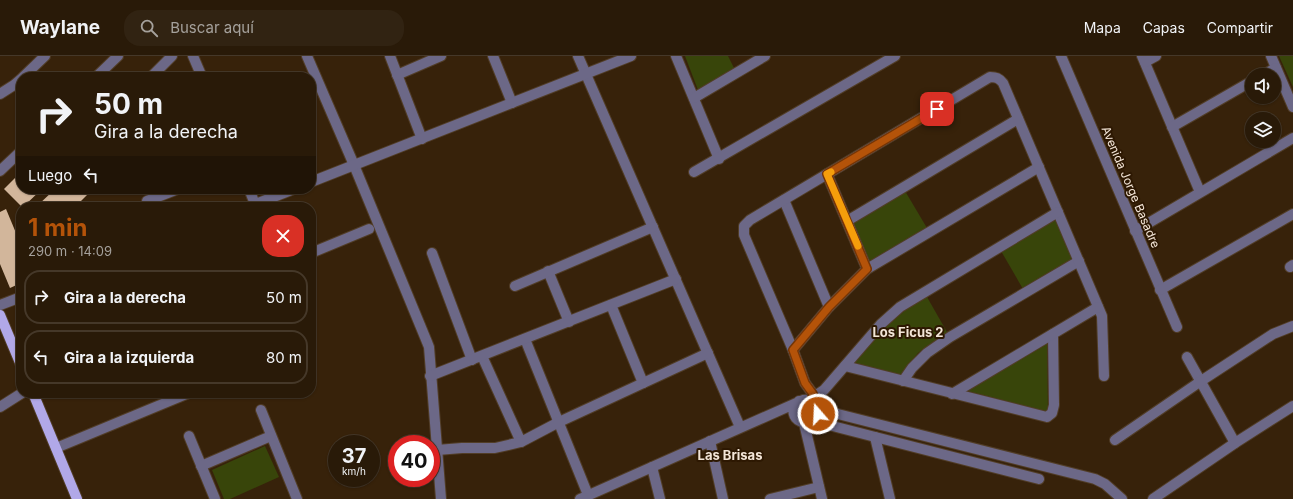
<!DOCTYPE html>
<html lang="es">
<head>
<meta charset="utf-8">
<style>
	body { margin:0; font-family:Inter,sans-serif; background:#312312; color:#f1f3f6; height:100vh; display:flex; flex-direction:column; font-size:15px; white-space:nowrap }
	* { box-sizing:border-box; margin:0 }
	p { font-size:13px; color:#a5a19c }
	.icon { flex:none; width:22px; height:22px; fill:none; stroke:currentColor; stroke-width:2; stroke-linecap:round; stroke-linejoin:round }
	.map { position:relative; flex:1; overflow:hidden }
	.panel { position:absolute; left:16px; top:146px; width:300px; height:196px; display:flex; flex-direction:column; background:#291a08; border-radius:16px; box-shadow:0 1px 3px #0004,0 0 0 1px #453829 }
	.panel>* { flex:none }
	.top-card { position:absolute; left:16px; top:16px; width:300px; height:122px; border-radius:16px; box-shadow:0 1px 3px #0004,0 0 0 1px #453829; background:#291a08; color:#f1f3f6; overflow:hidden }
	.buttons { position:absolute; left:1245px; top:12px; display:grid; gap:8px }
	.buttons a { display:grid; place-items:center; width:36px; height:36px; border-radius:50%; background:#291a08; box-shadow:0 1px 3px #0004,0 0 0 1px #453829; font-size:20px }
	.speed { position:absolute; left:328px; top:379px; display:flex; gap:8px; font-size:20px; font-weight:700; text-align:center }
	.speed>* { display:grid; place-content:center; width:52px; height:52px; border-radius:50%; background:#291a08; box-shadow:0 1px 3px #0004,0 0 0 1px #453829; line-height:1 }
	.speed small { font-size:10px; font-weight:400 }
	.speed .limit { border:6px solid #d22; background:#fff; color:#111 }
	.pin { position:absolute; display:grid; place-items:center; width:34px; height:34px; color:#fff; margin:-17px; border-radius:8px; box-shadow:0 2px 6px #0006 }
	.me { position:absolute; width:44px; margin:-22px; rotate:341deg; stroke-linejoin:round; filter:drop-shadow(0 0 3px #0008) }
	.turn { display:flex; align-items:center; gap:14px; height:84px; padding:0 12px; font-size:18px }
	.turn .icon { width:52px; height:52px; stroke-width:2.5 }
	.turn b { display:block; font-size:28px; line-height:34px }
	.then { display:flex; align-items:center; height:38px; padding:0 12px; background:#0003; gap:8px; font-size:15px }
	.round { display:grid; place-items:center; flex:none; width:42px; height:42px; border-radius:16px; background:#312312 }
	.summary { display:flex; align-items:center; justify-content:space-between; height:68px; padding:0 12px }
	h1 { font-size:24px; font-weight:700; line-height:30px; color:#b45309 }
	ul { padding:0; list-style:none }
	li { display:flex; align-items:center; gap:12px; height:54px; margin:0 8px 6px; padding:0 4px; border:2px solid #453829; border-radius:16px }
	li div { flex:1 }
	li b { display:block; font-size:15px }
	li em { font-style:normal }
	header { display:flex; align-items:center; gap:24px; box-sizing:border-box; height:56px; padding:0 20px; background:#291a08; border-bottom:1px solid #453829 }
	header strong { font-size:19px }
	nav { display:flex; gap:22px; margin-inline-start:auto; font-size:14px }
	.search { width:280px; height:36px; background:#312312; display:flex; align-items:center; gap:10px; box-sizing:border-box; padding:0 14px; border-radius:16px; color:#a5a19c; font-size:15px }
	.map>svg:first-child { display:block }
</style>
</head>
<body>
<header>
<strong>Waylane</strong>
<div class="search"><svg class="icon" aria-label="search" viewBox="0 0 24 24"><circle cx="10" cy="10" r="6"/><path d="M15 15l6 6"/></svg>Buscar aquí</div>
<nav><a>Mapa</a><a>Capas</a><a>Compartir</a></nav>
</header>
<div class="map">
<svg width="1293" height="443" viewBox="0 0 1293 443">
	<rect width="100%" height="100%" fill="#37220a"/>
	<g fill="#38450a">
		<path d="M685 0H728L734 12 698 34Z"/>
		<path d="M1279 0H1293V31Z"/>
		<path d="M905 135 927 172 869 206 851 167Z"/>
		<path d="M1056 162 1074 203 1023 233 1001 195Z"/>
		<path d="M927 241 947 276 918 297 901 320 853 307 883 273 904 255Z"/>
		<path d="M1047 287 1048 356 967 335Z"/>
		<path d="M803 347 814 350 813 362 801 363 797 353Z"/>
		<path d="M265 390 279 421 230 443H224L212 414Z"/>
	</g>
	<g fill="#d2b69b">
		<path d="M21 116V133H42L23 151H22L4 133Z"/>
		<path d="M55 133H93L75 151H36Z"/>
		<path d="M6 153 21 189V227L10 232 0 208V156Z"/>
	</g>
	<g fill="none" stroke-linecap="round" stroke-linejoin="round">
		<defs>
			<g id="minor">
				<path d="M193 0 202 21"/>
				<path d="M307 0 354 109 427 286 429 291 441 443"/>
				<path d="M390 0 422 83"/>
				<path d="M493 0 512 47"/>
				<path d="M578 0 740 371"/>
				<path d="M676 0 719 103"/>
				<path d="M1061 0 1177 271"/>
				<path d="M1142 0 1200 136"/>
				<path d="M1271 0 1293 51"/>
				<path d="M1145 6 1156 0"/>
				<path d="M397 19 441 0"/>
				<path d="M1263 19 1276 12"/>
				<path d="M23 21 45 0"/>
				<path d="M96 21 118 0"/>
				<path d="M151 21 172 0"/>
				<path d="M0 38 14 29 21 23"/>
				<path d="M694 42 765 0"/>
				<path d="M1172 71 1252 25"/>
				<path d="M0 115 21 95"/>
				<path d="M694 116 895 0"/>
				<path d="M827 118 867 213"/>
				<path d="M311 126 631 0"/>
				<path d="M249 133 255 148"/>
				<path d="M784 144 829 251"/>
				<path d="M147 145 178 133"/>
				<path d="M248 151 294 133"/>
				<path d="M847 165 1018 63"/>
				<path d="M1135 175 1293 82"/>
				<path d="M311 197 369 173"/>
				<path d="M432 197 472 304"/>
				<path d="M1290 211 1293 209"/>
				<path d="M548 215 569 266"/>
				<path d="M515 230 653 171"/>
				<path d="M1160 234 1293 158"/>
				<path d="M0 249 21 241"/>
				<path d="M611 249 643 327"/>
				<path d="M525 283 588 439"/>
				<path d="M793 294 829 251 867 213 1039 111"/>
				<path d="M482 300 521 386"/>
				<path d="M1187 301 1235 387"/>
				<path d="M845 310 1047 361 1052 357 1054 349 1053 278"/>
				<path d="M430 320 676 223"/>
				<path d="M903 325 912 312 927 297 950 281 1079 205"/>
				<path d="M813 338 805 327 793 294 744 179V170L750 164 990 21C996 21 999 22 1003 27L1102 260 1104 320"/>
				<path d="M813 338H818L824 334 881 268 900 251 1058 156"/>
				<path d="M952 338 1098 251"/>
				<path d="M0 351 22 337"/>
				<path d="M818 353 1095 423 1105 428 1122 443"/>
				<path d="M261 354 297 443"/>
				<path d="M813 365 1039 423"/>
				<path d="M804 367 822 443"/>
				<path d="M189 380 215 443"/>
				<path d="M875 381 890 443"/>
				<path d="M1115 384 1201 325 1273 278 1293 270"/>
				<path d="M710 385 723 443"/>
				<path d="M56 392 189 337"/>
				<path d="M437 394 462 392H495L521 386 559 366 708 297"/>
				<path d="M201 410 271 380"/>
				<path d="M652 411 660 443"/>
				<path d="M580 443 803 344C811 343 819 347 818 356 816 378 780 363 799 345"/>
				<path d="M770 443 819 431"/>
				<path d="M1153 443 1235 387 1293 350"/>
			</g>
			<g id="major">
				<path d="M0 259 21 309"/>
				<path d="M33 337 77 443"/>
			</g>
		</defs>
		<use href="#minor" stroke="#513d27" stroke-width="12"/>
		<use href="#major" stroke="#513d27" stroke-width="12"/>
		<use href="#minor" stroke="#6c6887" stroke-width="10"/>
		<use href="#major" stroke="#b1a8e8" stroke-width="10"/>
	</g>
	<g fill="none" stroke-linecap="round" stroke-linejoin="round">
		<defs>
			<path id="route" d="M818 358 816 350 811 344 813 338 805 327 793 294 829 251 867 213 827 118 937 53"/>
		</defs>
		<use href="#route" stroke="#753606" stroke-width="10"/>
		<use href="#route" stroke="#b45309" stroke-width="7"/>
		<path stroke="#f59e0b" stroke-width="7" d="M831 116 827 118 858 190"/>
	</g>
	<g text-anchor="middle" dominant-baseline="central" stroke-width="4" stroke-linejoin="round" paint-order="stroke">
		<g font-size="12" fill="#f3e5d7" stroke="#2d1802">
			<text transform="translate(1131 131) rotate(67)">Avenida Jorge Basadre</text>
		</g>
		<g font-size="13" font-weight="bold" fill="#f3e5d7" stroke="#2d1802">
			<text x="908" y="276">Los Ficus 2</text>
			<text x="730" y="399">Las Brisas</text>
		</g>
	</g>
</svg>
<div class="buttons">
<a><svg class="icon" aria-label="sound" viewBox="0 0 24 24"><path d="M4 9h4l5-4v14l-5-4H4zM17 9q2 3 0 6"/></svg></a>
<a><svg class="icon" aria-label="layers" viewBox="0 0 24 24"><path d="M12 4l9 5-9 5-9-5zM3 14l9 5 9-5"/></svg></a>
</div>
<div class="speed"><div>37<small>km/h</small></div><div class="limit">40</div></div>
<div class="pin" style="left:937px;top:53px;background:#d93025"><svg class="icon" aria-label="arrive" viewBox="0 0 24 24"><path d="M6 21V4h12l-3 4 3 4H6"/></svg></div>
<svg class="me" style="left:818px;top:358px" viewBox="-20 -20 40 40"><circle r="17" fill="#b45309" stroke="#fff" stroke-width="3"/><path d="M0-11L8 9 0 5-8 9z" fill="#fff"/></svg>
<div class="top-card">
<div class="turn"><svg class="icon" aria-label="right" viewBox="0 0 24 24"><path d="M7 20v-9h11M14 6l5 5-5 5"/></svg><div><b>50 m</b>Gira a la derecha</div></div>
<div class="then">Luego<svg class="icon" aria-label="left" viewBox="0 0 24 24"><path d="M17 20v-9H6M10 6l-5 5 5 5"/></svg></div>
</div>
<section class="panel">
<div class="summary"><div><h1>1 min</h1><p>290 m · 14:09</p></div><a class="round" style="background:#d93025;color:#fff"><svg class="icon" aria-label="close" viewBox="0 0 24 24"><path d="M6 6l12 12M18 6L6 18"/></svg></a></div>
<ul>
<li><svg class="icon" aria-label="right" viewBox="0 0 24 24"><path d="M7 20v-9h11M14 6l5 5-5 5"/></svg><div><b>Gira a la derecha</b></div><em>50 m</em></li>
<li><svg class="icon" aria-label="left" viewBox="0 0 24 24"><path d="M17 20v-9H6M10 6l-5 5 5 5"/></svg><div><b>Gira a la izquierda</b></div><em>80 m</em></li>
</ul>
</section>
</div>
</body>
</html>
